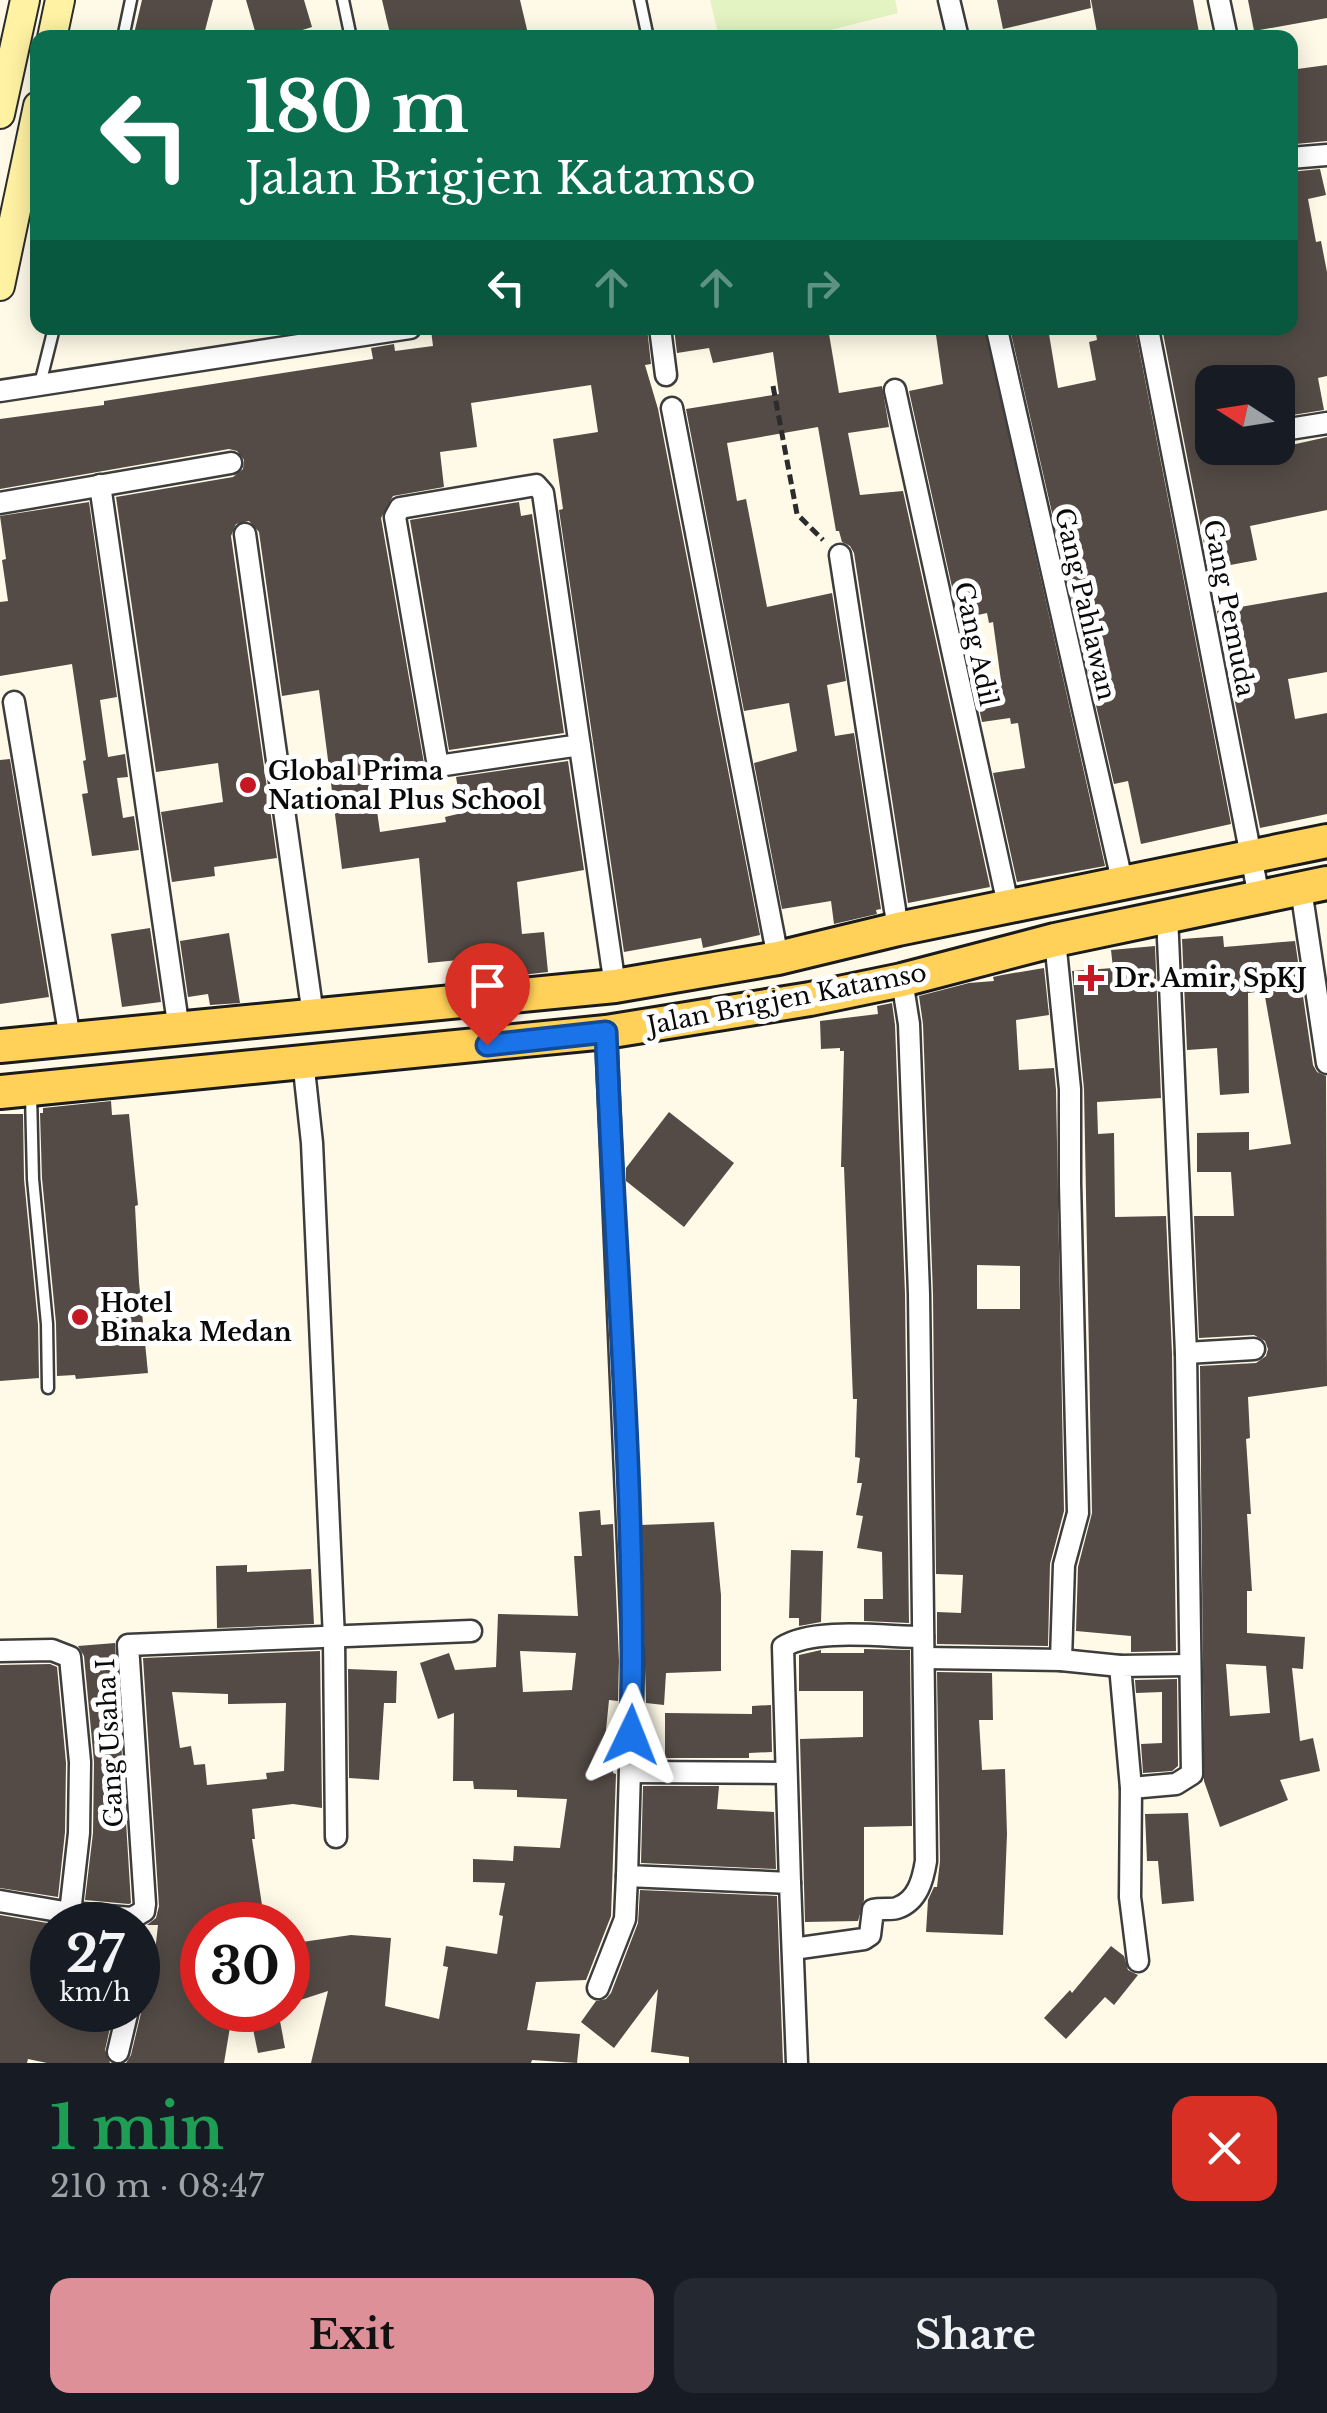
<!DOCTYPE html>
<html lang="en">
<head>
<meta charset="utf-8">
<style>
	body { margin:0; font-family:"Libre Baskerville",serif; background:#242831; color:#f1f3f6; height:100vh; display:flex; flex-direction:column; font-size:38px; white-space:nowrap }
	* { box-sizing:border-box; margin:0 }
	p { font-size:32px; color:#9ea1a6 }
	.icon { flex:none; width:55px; height:55px; fill:none; stroke:currentColor; stroke-width:2; stroke-linecap:round; stroke-linejoin:round }
	.map { position:relative; height:2063px; overflow:hidden }
	.sheet { display:flex; flex-direction:column; background:#171b24; flex:1 }
	.sheet>* { flex:none }
	.top-card { position:absolute; left:30px; top:30px; width:1268px; height:305px; border-radius:20px; box-shadow:0 5px 25px #0003; background:#0b6e4f; color:#fff; overflow:hidden }
	.needle { width:65px; rotate:282deg }
	.controls { position:absolute; left:1195px; top:365px; display:grid; gap:20px }
	.controls a { display:grid; place-items:center; width:100px; height:100px; border-radius:20px; background:#171b24; box-shadow:0 5px 25px #0003; font-size:50px }
	.speed { position:absolute; left:30px; top:1902px; display:flex; gap:20px; font-size:50px; font-weight:700; text-align:center }
	.speed>* { display:grid; place-content:center; width:130px; height:130px; border-radius:50%; background:#171b24; box-shadow:0 5px 25px #0003; line-height:1 }
	.speed small { font-size:25px; font-weight:400 }
	.speed .limit { border:15px solid #d22; background:#fff; color:#111 }
	.pin { position:absolute; display:grid; place-items:center; width:85px; height:85px; color:#fff; margin:-102px -42px; border-radius:50% 50% 50% 0; rotate:-45deg; box-shadow:0 0 10px #0007 }
	.pin .icon { rotate:45deg }
	.me { position:absolute; width:110px; margin:-55px; rotate:2deg; stroke-linejoin:round; filter:drop-shadow(0 0 8px #0008) }
	.turn { display:flex; align-items:center; gap:35px; height:210px; padding:0 50px; font-size:45px }
	.turn .icon { width:130px; height:130px; stroke-width:2.5 }
	.turn b { display:block; font-size:70px; line-height:85px }
	.lanes { display:flex; align-items:center; height:95px; padding:0 50px; background:#0003; justify-content:center; gap:50px; direction:ltr }
	.lanes .off { opacity:.35 }
	.round { display:grid; place-items:center; flex:none; width:105px; height:105px; border-radius:20px; background:#242831 }
	.headline { display:flex; align-items:center; justify-content:space-between; height:170px; padding:0 50px }
	h1 { font-size:60px; font-weight:700; line-height:75px; color:#1e9e55 }
	.primary-button { display:flex; gap:20px; margin-top:auto; padding:20px 50px }
	.primary-button a { flex:1; height:115px; border-radius:20px; background:#de9098; color:#111; font-size:40px; font-weight:700; line-height:115px; text-align:center }
	.primary-button a+a { background:#242831; color:#f1f3f6 }
	.map>svg:first-child { display:block }
</style>
</head>
<body>
<div class="map">
<svg width="1327" height="2063" viewBox="0 0 1327 2063">
	<rect width="100%" height="100%" fill="#fffae8"/>
	<path fill="#e3f3c1" d="M710 0H895L898 13 803 37H719Z"/>
	<g fill="#544b46" fill-rule="evenodd">
		<path d="M142 0H213L203 38H133Z"/>
		<path d="M246 0H304L312 27 277 38H257Z"/>
		<path d="M382 0H520L529 38H391Z"/>
		<path d="M997 0H1090L1091 8 1003 29Z"/>
		<path d="M1091 0H1193L1200 38H1098Z"/>
		<path d="M1248 0H1327V18L1254 31Z"/>
		<path d="M1327 65V141L1296 144 1290 100V70Z"/>
		<path d="M1320 169 1326 195 1308 199 1316 242 1321 241 1327 272V376L1318 378 1324 410 1286 416 1284 404 1278 405V382H1207L1212 409V452L1235 448H1278L1327 437V510L1250 526 1257 560 1209 569 1162 328H1290V172Z"/>
		<path d="M448 328H647L651 364 645 365 658 409 760 935 703 948 701 938 624 952 559 510 563 509 553 439 598 432 591 385 471 403 477 447 440 452 444 487 393 496 381 518 425 769 372 776 380 832 446 822 445 817 462 813 456 777 568 761 584 870 517 882 522 934 544 932 548 972 513 976 511 955 428 963 419 858 342 869 319 690 282 696 259 532 249 521 236 524 231 536 277 858 214 867 215 876 172 882 161 812 223 802 218 763 156 772 116 497 233 477 243 469 244 460 237 451 229 449 0 489V419L104 405V401L373 359 371 348 394 344 395 351 433 346 431 330Z"/>
		<path d="M674 328H828L839 393 882 386 889 427 848 433 860 495 903 491 990 887 908 903 854 553 850 546 842 542 839 531H836L818 427 727 443 737 501 746 499 767 607 832 593 846 681 827 685 835 736 854 733 881 909 876 910 877 914 834 924 831 901 782 909 754 763 797 751 789 703 744 711 686 409 779 394 773 352 713 363 709 348 677 353Z"/>
		<path d="M935 328 985 329 1105 866 1017 882 993 773 1025 768 1018 723 1011 724 1010 718 982 722 974 685 1001 681 993 622 989 623 987 613 959 619 909 391 943 384Z"/>
		<path d="M1048 328 1058 388 1096 380 1089 342 1097 340 1095 328H1135L1231 824 1141 844 1128 781 1114 784 1010 329Z"/>
		<path d="M89 502 117 697 100 700 108 757 125 754 128 777 117 778 123 818 134 816 139 850 92 856 82 794 88 793 83 761 86 760 72 664 0 676V602L8 601 2 560 6 559 0 516Z"/>
		<path d="M519 502 521 516 532 514 564 733 449 750 410 520Z"/>
		<path d="M1327 592V672L1288 679 1295 719 1327 713V814L1260 828 1217 611Z"/>
		<path d="M10 759 49 997 0 1004V760Z"/>
		<path d="M150 928 161 1002 122 1007 111 934Z"/>
		<path d="M229 933 240 1003 210 1005 208 994 188 997 180 941Z"/>
		<path d="M1223 936 1224 947 1295 941 1313 1065 1317 1072 1326 1076 1327 1386 1248 1397 1250 1438 1246 1439 1251 1514H1247L1252 1591H1247V1633L1305 1637 1303 1669 1292 1668 1300 1741 1313 1738 1320 1771 1280 1780 1288 1800 1220 1827 1204 1781 1200 1366 1256 1363 1266 1356 1268 1349 1265 1341 1254 1335 1199 1338 1194 1216H1234L1231 1172H1197V1133L1249 1132V1150L1291 1144 1264 991 1248 993 1249 1093 1220 1095 1217 1048 1187 1050 1182 939ZM1226 1664 1266 1666 1270 1713 1230 1716Z"/>
		<path d="M1155 946 1161 1098 1097 1102 1098 1134 1114 1133 1115 1217 1166 1216 1172 1353 1176 1651 1131 1652V1636L1076 1631 1078 1567 1092 1513 1084 1089 1072 971 1113 968 1111 950Z"/>
		<path d="M1044 968 1049 1015 1016 1020 1019 1070 1054 1068 1056 1090 1064 1511 1050 1564 1048 1646 937 1644V1612L961 1613 963 1575 936 1574 933 1294 923 1024 919 996 969 983 994 981 993 977 1002 975ZM977 1265 1020 1266V1309H977Z"/>
		<path d="M892 1003 895 1025 905 1294 909 1623 864 1621V1599H883L882 1552 857 1548 863 1516 856 1515 862 1483H857L860 1458 855 1457 857 1399H853L844 1167H841L844 1051H840V1048L821 1049 820 1021 878 1014 877 1006Z"/>
		<path d="M111 1101 112 1115 129 1114 138 1205 135 1206 139 1282 148 1373 76 1379 75 1375 57 1376 56 1323 42 1178 40 1113H43V1108Z"/>
		<path d="M669 1112 734 1163 684 1227 626 1181V1168Z"/>
		<path d="M0 1114H23L24 1179 38 1324 39 1378 0 1381Z"/>
		<path d="M600 1510 601 1525 613 1524 619 1661 618 1701 609 1700 605 1740 616 1742 613 1773 616 1774 611 1916 586 1980 536 1982 527 2030 580 2034 577 2063 532 2060 531 2063H311L328 1991 288 2004V1944L351 1935 391 1938 385 2006 439 2019 448 1967 443 1966 446 1946 497 1954 503 1916 499 1915 505 1883 473 1882V1859L513 1861 514 1846 560 1848 567 1799 517 1797V1790L474 1789 473 1781H453L454 1713 438 1719 420 1663 449 1653 455 1670 496 1667 498 1614 578 1616 574 1556H582L579 1512ZM520 1651 576 1653 572 1690 523 1692Z"/>
		<path d="M714 1522 721 1595V1671L666 1673 664 1705 646 1703 641 1525Z"/>
		<path d="M791 1550 823 1551 821 1622 799 1626V1618H789Z"/>
		<path d="M247 1565V1572L311 1569 314 1624 217 1628 216 1566Z"/>
		<path d="M115 1643 131 1903 129 1904 85 1900 93 1833 94 1762 84 1656 78 1646Z"/>
		<path d="M864 1649 910 1650 912 1826 864 1827V1900L858 1921 805 1922 800 1739 863 1737V1691H799V1655L821 1650V1653H864Z"/>
		<path d="M320 1651 322 1808 293 1804 252 1809 255 1839H252L265 1925H202V2010H222L220 2017 232 2015 224 2063H126L131 2055 141 2013 138 1984 148 1986 153 1970 158 1925H147L156 1918 159 1906 143 1658ZM172 1692 228 1694V1704L286 1703 284 1771 266 1773 267 1779 207 1785 205 1764 194 1765 191 1746 180 1748Z"/>
		<path d="M50 1664 57 1667 66 1763 65 1832 58 1897 0 1888V1665Z"/>
		<path d="M348 1669 397 1671 396 1703H384L379 1780 349 1778Z"/>
		<path d="M937 1672 992 1673 993 1720H979L982 1770 1005 1769 1007 1834 1003 1935 926 1932 928 1900 934 1887H937L940 1861Z"/>
		<path d="M1177 1679 1178 1766 1172 1771 1143 1773 1141 1744 1162 1743V1692L1136 1693 1135 1680Z"/>
		<path d="M771 1705 772 1752 749 1753V1758H665V1713L752 1714V1706Z"/>
		<path d="M643 1786H719L717 1809 774 1812 776 1869 641 1863Z"/>
		<path d="M1188 1813 1194 1901 1162 1904 1158 1861H1147L1145 1814Z"/>
		<path d="M640 1890 777 1896 783 2063H689V2057L651 2052 658 1989 614 2048 581 2022 596 2001 606 1999 611 1993 638 1923Z"/>
		<path d="M0 1915 59 1925H52V2010H114L105 2050 110 2063H47L28 2059 27 2063H0Z"/>
		<path d="M1111 1946 1124 1956 1128 1970 1138 1975 1114 2005 1105 1997 1066 2039 1044 2018 1070 1990 1072 1993Z"/>
		<path d="M249 2010H278L285 2048 258 2053Z"/>
	</g>
	<g fill="none" stroke-linecap="round" stroke-linejoin="round">
		<defs>
			<g id="lane">
				<path d="M343 0 351 38"/>
				<path d="M640 0 648 38"/>
				<path d="M123 38 131 0"/>
				<path d="M40 384 54 328"/>
				<path d="M31 1094 33 1179 47 1324 48 1388"/>
			</g>
			<g id="street">
				<path d="M949 0 958 38"/>
				<path d="M1219 0 1227 38"/>
				<path d="M1290 158 1327 155"/>
				<path d="M660 328 666 375"/>
				<path d="M1148 329 1259 897"/>
				<path d="M998 334 1123 885"/>
				<path d="M895 390 1009 909"/>
				<path d="M0 391 410 328"/>
				<path d="M672 408 778 958"/>
				<path d="M1283 430 1327 423"/>
				<path d="M100 485 179 1030"/>
				<path d="M0 503 231 463"/>
				<path d="M245 534 313 1015"/>
				<path d="M840 555 898 929"/>
				<path d="M14 702 70 1039"/>
				<path d="M580 745 438 766 395 517 400 508 536 485 543 493 615 986"/>
				<path d="M1301 889 1327 1063"/>
				<path d="M1055 940 1070 1089V1183L1078 1513 1064 1565 1061 1660"/>
				<path d="M606 1032 633 1661 627 1876 790 1883 797 2063"/>
				<path d="M303 1060 312 1143 334 1639 336 1837"/>
				<path d="M1186 1353 1254 1349"/>
				<path d="M0 1651 52 1650 70 1657 80 1762 79 1833 70 1913"/>
				<path d="M924 1658 1061 1660 1120 1666"/>
				<path d="M630 1772 786 1773"/>
				<path d="M1131 1788 1120 1666 1188 1665"/>
				<path d="M790 1883 783 1647C814 1627 886 1637 923 1637"/>
				<path d="M0 1901 70 1913 132 1918"/>
				<path d="M132 1918 144 1911 145 1904 128 1645 471 1631"/>
				<path d="M793 1949 864 1939 870 1935 873 1910C881 1908 891 1910 897 1908 918 1901 923 1879 926 1861L919 1294 909 1024 902 980"/>
				<path d="M1138 1961 1130 1897 1131 1788 1176 1784 1192 1774 1186 1353 1167 915"/>
				<path d="M598 1988 625 1919 627 1876"/>
				<path d="M118 2052 128 2010"/>
			</g>
			<g id="secondary">
				<path d="M52 38 60 0"/>
				<path d="M0 114 25 0"/>
				<path d="M0 286 38 106"/>
			</g>
			<g id="primary">
				<path d="M0 1046 615 986 778 958 898 929 1327 841"/>
				<path d="M0 1092 606 1032 810 999 902 980 1055 940 1327 883"/>
			</g>
		</defs>
		<use href="#lane" stroke="#3d3d3d" stroke-width="15"/>
		<use href="#street" stroke="#3d3d3d" stroke-width="25"/>
		<use href="#secondary" stroke="#2c2c2c" stroke-width="32"/>
		<use href="#primary" stroke="#1b1b1b" stroke-width="38"/>
		<path stroke="#2c2c2c" stroke-width="5" stroke-dasharray="10 5" stroke-linecap="butt" d="M773 386 797 514 823 540"/>
		<use href="#lane" stroke="#fff" stroke-width="10"/>
		<use href="#street" stroke="#fff" stroke-width="20"/>
		<use href="#secondary" stroke="#fff2a3" stroke-width="28"/>
		<use href="#primary" stroke="#ffd158" stroke-width="32"/>
	</g>
	<g fill="none" stroke-linecap="round" stroke-linejoin="round">
		<defs>
			<path id="route" d="M487 1045 606 1032C615 1266 637 1501 631 1735"/>
		</defs>
		<use href="#route" stroke="#114b97" stroke-width="25"/>
		<use href="#route" stroke="#1a73e8" stroke-width="18"/>
	</g>
	<g fill="#c61725" stroke="#fff" stroke-width="4">
		<circle cx="248" cy="785" r="10"/>
		<path d="M1086 963h10v10h10v10h-10v10h-10v-10h-10v-10h10z"/>
		<circle cx="80" cy="1317" r="10"/>
	</g>
	<g text-anchor="middle" dominant-baseline="central" stroke-width="10" stroke-linejoin="round" paint-order="stroke">
		<g font-size="25" fill="#0a0a0a" stroke="#fff">
			<text transform="translate(1085 604) rotate(77)">Gang Pahlawan</text>
			<text transform="translate(1229 608) rotate(79)">Gang Pemuda</text>
			<text transform="translate(976 644) rotate(78)">Gang Adil</text>
			<text transform="translate(787 999) rotate(-11)">Jalan Brigjen Katamso</text>
			<text transform="translate(110 1743) rotate(-93)">Gang Usaha I</text>
		</g>
		<g font-size="25" font-weight="bold" fill="#0a0a0a" stroke="#fff" text-anchor="start">
			<text x="268" y="771">Global Prima<tspan x="268" dy="29">National Plus School</tspan></text>
			<text x="1114" y="978">Dr. Amir, SpKJ</text>
			<text x="100" y="1303">Hotel<tspan x="100" dy="29">Binaka Medan</tspan></text>
		</g>
	</g>
</svg>
<div class="controls">
<a><svg class="needle" viewBox="-14 -14 28 28"><path d="M0-13l5 13h-10z" fill="#e53935"/><path d="M0 13l5-13h-10z" fill="#9ea1a6"/></svg></a>
</div>
<div class="speed"><div>27<small>km/h</small></div><div class="limit">30</div></div>
<div class="pin" style="left:487px;top:1045px;background:#d93025"><svg class="icon" aria-label="arrive" viewBox="0 0 24 24"><path d="M6 21V4h12l-3 4 3 4H6"/></svg></div>
<svg class="me" style="left:631px;top:1735px" viewBox="-20 -20 40 40"><path d="M0-17L14 15 0 8-14 15z" fill="#1a73e8" stroke="#fff" stroke-width="4"/></svg>
<div class="top-card">
<div class="turn"><svg class="icon" aria-label="left" viewBox="0 0 24 24"><path d="M17 20v-9H6M10 6l-5 5 5 5"/></svg><div><b>180 m</b>Jalan Brigjen Katamso</div></div>
<div class="lanes"><svg class="icon" aria-label="left" viewBox="0 0 24 24"><path d="M17 20v-9H6M10 6l-5 5 5 5"/></svg><svg class="icon off" aria-label="ahead" viewBox="0 0 24 24"><path d="M12 20V5M6 11l6-6 6 6"/></svg><svg class="icon off" aria-label="ahead" viewBox="0 0 24 24"><path d="M12 20V5M6 11l6-6 6 6"/></svg><svg class="icon off" aria-label="right" viewBox="0 0 24 24"><path d="M7 20v-9h11M14 6l5 5-5 5"/></svg></div>
</div>
</div>
<section class="sheet">
<div class="headline"><div><h1>1 min</h1><p>210 m · 08:47</p></div><a class="round" style="background:#d93025;color:#fff"><svg class="icon" aria-label="close" viewBox="0 0 24 24"><path d="M6 6l12 12M18 6L6 18"/></svg></a></div>
<div class="primary-button"><a>Exit</a><a>Share</a></div>
</section>
</body>
</html>
